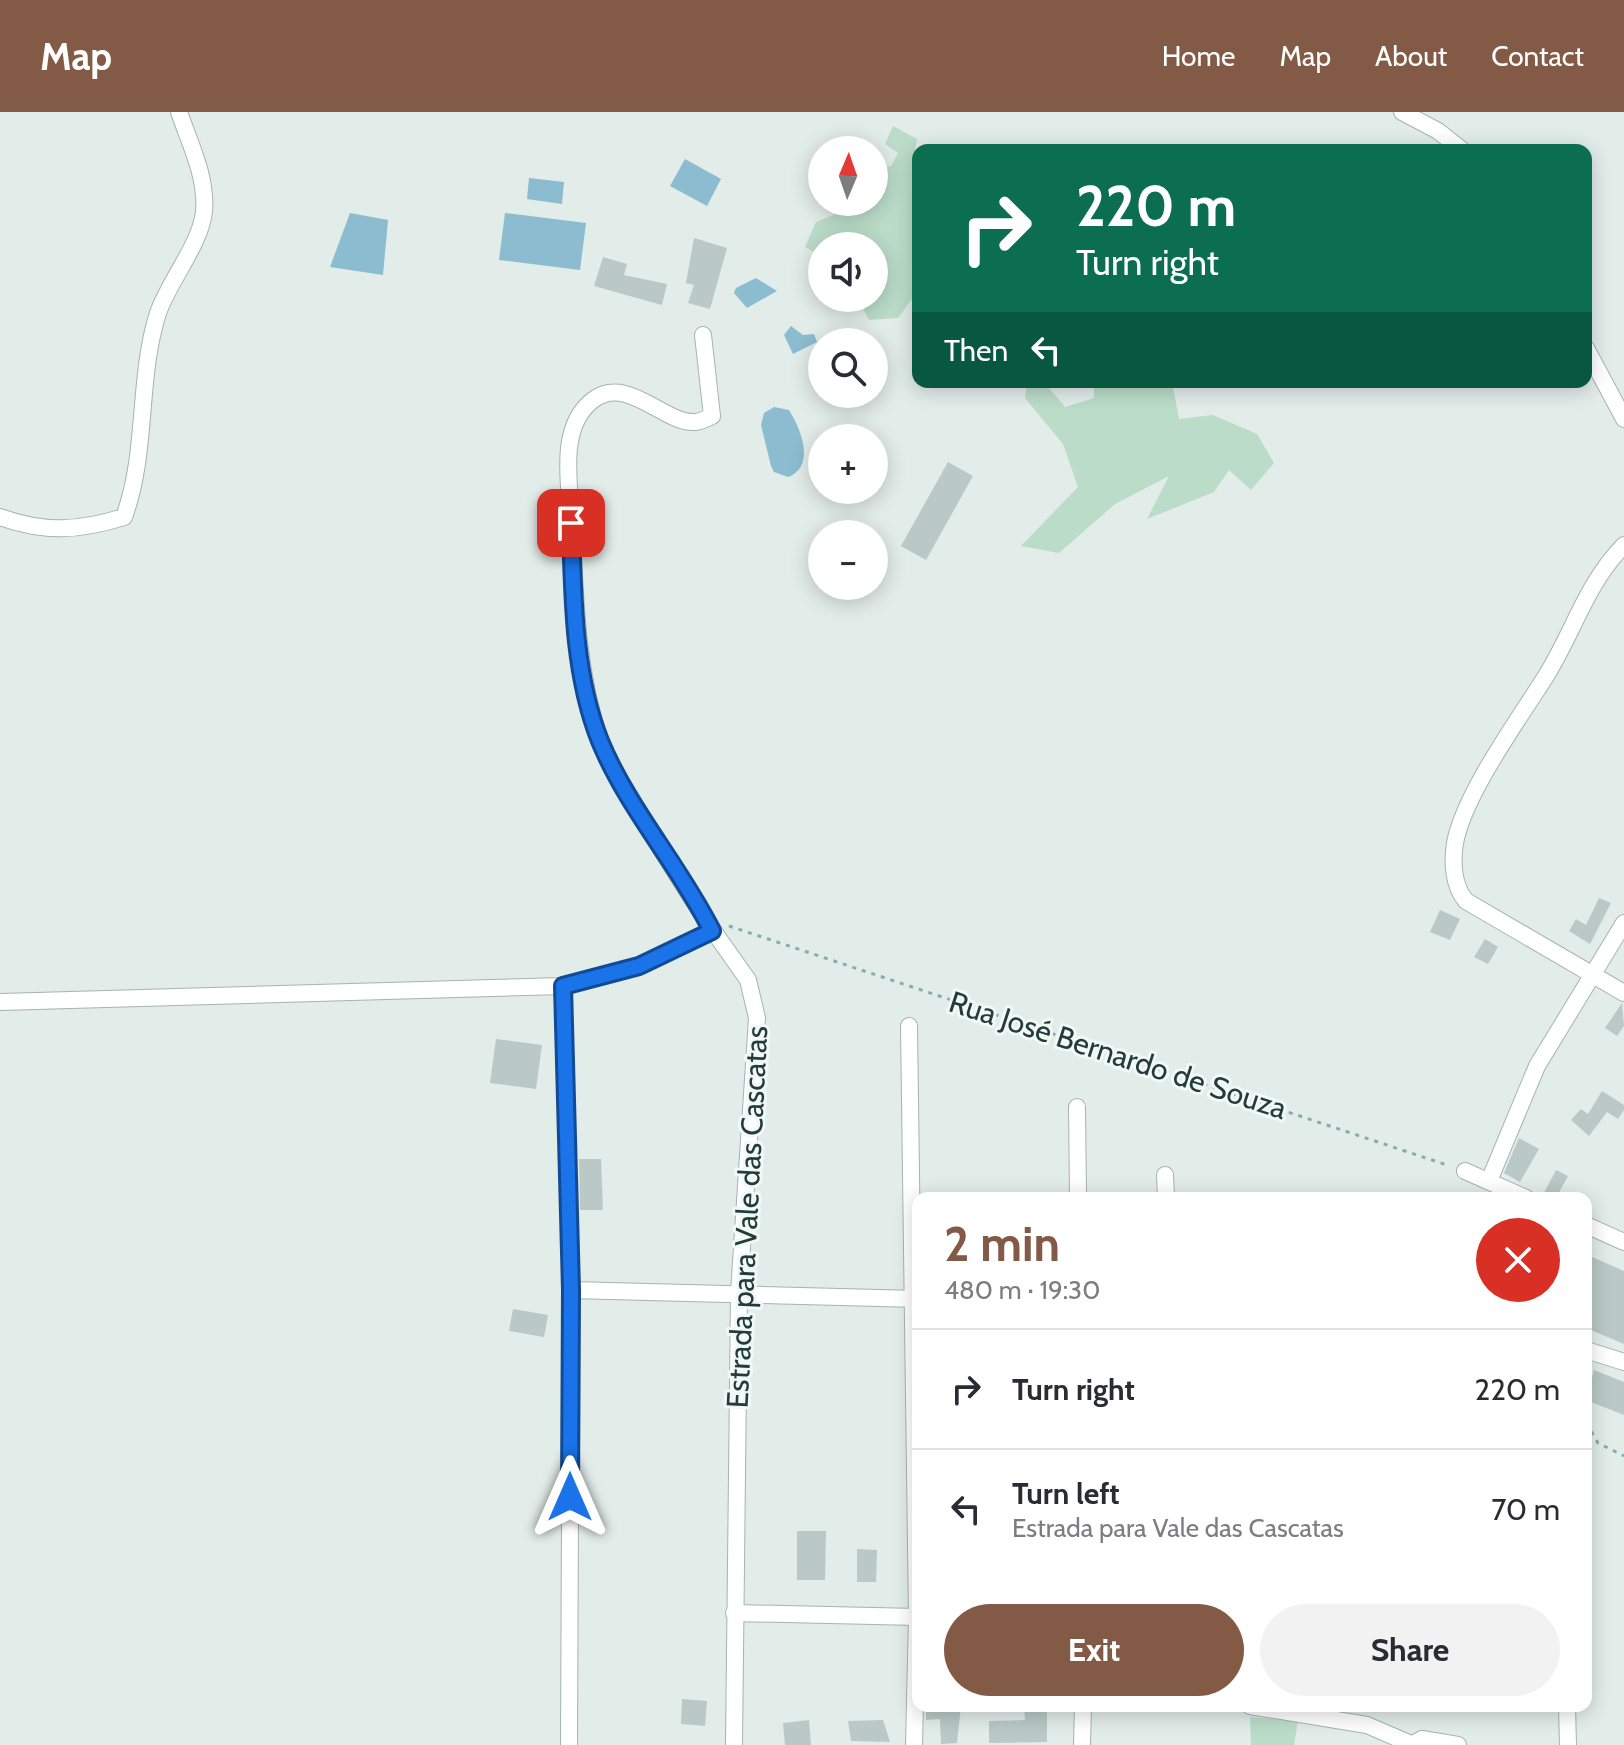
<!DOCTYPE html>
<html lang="en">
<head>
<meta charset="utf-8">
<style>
	body { margin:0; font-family:Cabin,sans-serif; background:#f2f2f3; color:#2b2b33; height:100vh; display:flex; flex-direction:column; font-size:30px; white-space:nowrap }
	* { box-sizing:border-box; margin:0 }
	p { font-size:26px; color:#7c7c81 }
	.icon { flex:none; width:44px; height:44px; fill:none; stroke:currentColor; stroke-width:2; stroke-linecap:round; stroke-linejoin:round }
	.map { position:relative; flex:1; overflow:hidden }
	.side { position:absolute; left:912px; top:1080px; width:680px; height:520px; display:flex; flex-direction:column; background:#fff; border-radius:16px; box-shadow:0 4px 20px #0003 }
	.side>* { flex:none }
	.hud { position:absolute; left:912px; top:32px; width:680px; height:244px; border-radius:16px; box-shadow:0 4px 20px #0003; background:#0b6e4f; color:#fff; overflow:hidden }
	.needle { width:52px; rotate:2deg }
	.fabs { position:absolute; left:808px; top:24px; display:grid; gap:16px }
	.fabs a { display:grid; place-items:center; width:80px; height:80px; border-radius:50%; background:#fff; box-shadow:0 4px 20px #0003; font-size:40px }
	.pin { position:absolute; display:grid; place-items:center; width:68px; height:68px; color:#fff; margin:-34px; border-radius:16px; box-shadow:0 4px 12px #0006 }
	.me { position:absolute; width:88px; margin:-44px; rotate:0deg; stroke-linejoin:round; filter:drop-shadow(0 0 6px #0008) }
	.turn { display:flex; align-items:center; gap:28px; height:168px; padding:0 32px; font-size:36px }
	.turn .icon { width:104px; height:104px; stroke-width:2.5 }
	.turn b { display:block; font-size:56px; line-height:68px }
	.then { display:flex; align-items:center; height:76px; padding:0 32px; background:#0003; gap:16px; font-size:30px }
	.round { display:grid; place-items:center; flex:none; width:84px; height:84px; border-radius:42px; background:#f2f2f3 }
	.summary { display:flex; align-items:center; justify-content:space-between; height:136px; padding:0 32px }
	h1 { font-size:48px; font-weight:700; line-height:60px; color:#835a46 }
	.cta { display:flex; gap:16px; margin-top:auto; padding:16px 32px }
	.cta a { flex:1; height:92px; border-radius:48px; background:#835a46; color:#fff; font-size:32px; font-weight:700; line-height:92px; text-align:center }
	.cta a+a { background:#f2f2f3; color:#2b2b33 }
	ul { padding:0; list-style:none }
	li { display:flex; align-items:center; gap:24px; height:120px; padding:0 32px; border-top:2px solid #e1e1e2 }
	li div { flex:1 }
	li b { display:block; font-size:30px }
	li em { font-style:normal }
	header { display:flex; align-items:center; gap:48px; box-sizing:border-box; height:112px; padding:0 40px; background:#835a46; color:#fff }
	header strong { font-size:38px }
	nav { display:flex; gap:44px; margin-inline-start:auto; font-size:28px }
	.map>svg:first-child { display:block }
</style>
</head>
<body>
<header>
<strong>Map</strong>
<nav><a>Home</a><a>Map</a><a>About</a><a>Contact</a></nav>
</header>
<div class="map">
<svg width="1624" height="1633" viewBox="0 0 1624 1633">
	<rect width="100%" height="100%" fill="#e2ece9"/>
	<g fill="#bbdcc9">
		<path d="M893 14 917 27 914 45 918 52V179L898 206 869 208 858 187 874 186V134H822V144L805 135 816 110 846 98 853 90H874V58L891 54 898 41 885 32Z"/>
		<path d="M1027 270H1044L1065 295 1094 286V270H1172L1179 307 1213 303 1257 322 1274 351 1251 378 1229 358 1214 380 1147 407 1169 364 1115 392 1059 441 1021 434 1078 375 1063 332 1025 286Z"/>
		<path d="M1250 1605 1298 1609 1294 1633H1251Z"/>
	</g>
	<g fill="#8bbcd0">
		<path d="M685 47 721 67 707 94 670 74Z"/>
		<path d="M529 66 564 70 562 92 527 87Z"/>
		<path d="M350 101 388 108 383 163 330 155Z"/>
		<path d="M505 101 586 111 580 158 499 148Z"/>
		<path d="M756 166 777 179 747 196 734 181 736 176Z"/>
		<path d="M791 214 803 223 814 222 817 230 793 242 784 223Z"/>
		<path d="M774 295 789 298C801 317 816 354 788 365L774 360 771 354 761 313 764 301Z"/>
	</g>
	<g fill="#bac9c5">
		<path d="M694 126 727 136 710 197 688 191 694 173 686 171Z"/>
		<path d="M603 145 627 152 624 163 667 172 662 193 594 174Z"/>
		<path d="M948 350 973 364 926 448 901 434Z"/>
		<path d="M1599 786 1611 791 1590 832 1569 819 1576 807 1586 813Z"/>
		<path d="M1440 798 1460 807 1450 828 1430 820Z"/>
		<path d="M1485 827 1498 835 1488 852 1474 845Z"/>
		<path d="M1622 891 1624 914 1617 924 1605 916Z"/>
		<path d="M496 927 542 933 536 977 490 971Z"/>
		<path d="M1602 979 1624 993V998L1618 1007 1607 1000 1589 1024 1571 1008 1581 997 1588 1002Z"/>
		<path d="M1519 1026 1539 1037 1520 1070 1504 1061Z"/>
		<path d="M579 1047H601L603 1098H580Z"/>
		<path d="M1556 1058 1568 1064 1556 1086H1553L1544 1081Z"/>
		<path d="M1590 1144 1624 1159V1232L1586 1216V1154Z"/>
		<path d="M513 1197 548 1203 544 1225 509 1219Z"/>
		<path d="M1594 1258 1624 1270V1303L1586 1288Z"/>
		<path d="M797 1419H826L825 1468H797Z"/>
		<path d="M857 1437 877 1438 876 1470H857Z"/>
		<path d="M682 1587 707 1589 705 1614 681 1612Z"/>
		<path d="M926 1594H961L957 1631 941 1632 940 1607 926 1608Z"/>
		<path d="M1024 1594H1047V1630L989 1631V1609L1025 1608Z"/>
		<path d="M809 1608 811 1633H785L783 1611Z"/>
		<path d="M883 1608 890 1630 851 1629 848 1609Z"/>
	</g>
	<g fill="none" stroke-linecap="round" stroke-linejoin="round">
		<defs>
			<g id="minor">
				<path d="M1402 0 1438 19 1462 38"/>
				<path d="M703 223 712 304C707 306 700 310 695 310 664 312 627 262 593 288 559 314 569 367 571 403 575 478 575 553 599 625 607 649 623 673 636 695 670 754 708 813 748 868L757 906 739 1181 734 1633"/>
				<path d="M1586 236 1624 307"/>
				<path d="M0 405C44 421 79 419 124 405 148 340 137 267 158 201 169 169 200 133 204 100 207 65 190 32 179 0"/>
				<path d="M1624 433C1586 472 1574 519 1546 564 1519 607 1464 682 1455 731 1452 750 1453 774 1466 789L1624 881"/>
				<path d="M563 874 571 1178 569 1633"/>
				<path d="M0 890 563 874 639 854 712 819"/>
				<path d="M909 914 917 1505 914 1633"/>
				<path d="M1077 995 1078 1086"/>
				<path d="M1465 1059 1526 1086"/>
				<path d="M1165 1063 1166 1086"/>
				<path d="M1489 1069 1537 954 1624 811"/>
				<path d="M1586 1113 1624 1130"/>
				<path d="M571 1178 918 1187"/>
				<path d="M1586 1238 1624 1250"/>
				<path d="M734 1501 918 1505"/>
				<path d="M1250 1594 1367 1613 1411 1632"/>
				<path d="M1567 1594 1568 1633"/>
				<path d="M1082 1633 1083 1594"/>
				<path d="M1411 1633 1422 1627 1458 1633"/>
			</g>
		</defs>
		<use href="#minor" stroke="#a5b4b1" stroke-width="18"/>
		<g stroke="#83afa7" stroke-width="3" stroke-dasharray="4 6" stroke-linecap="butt">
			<path d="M729 814 1450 1054"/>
			<path d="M1586 1311 1598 1331 1624 1344"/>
		</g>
		<use href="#minor" stroke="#fff" stroke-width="16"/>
	</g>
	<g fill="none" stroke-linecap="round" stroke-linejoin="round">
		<defs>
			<path id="route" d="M570 1385 571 1178 563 874 639 854 712 819C679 753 628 697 600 629 573 562 573 482 571 411"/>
		</defs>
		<use href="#route" stroke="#114b97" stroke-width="20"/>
		<use href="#route" stroke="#1a73e8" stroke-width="14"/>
	</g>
	<g text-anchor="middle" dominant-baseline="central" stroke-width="6" stroke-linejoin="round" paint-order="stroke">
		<g font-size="30" fill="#223c39" stroke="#f2f8f6">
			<text transform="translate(1118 943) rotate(18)">Rua José Bernardo de Souza</text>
			<text transform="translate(747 1105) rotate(-87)">Estrada para Vale das Cascatas</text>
		</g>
	</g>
</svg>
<div class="fabs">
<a><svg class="needle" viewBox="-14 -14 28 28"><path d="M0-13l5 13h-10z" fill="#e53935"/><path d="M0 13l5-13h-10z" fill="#7c7c81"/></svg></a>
<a><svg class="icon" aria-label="sound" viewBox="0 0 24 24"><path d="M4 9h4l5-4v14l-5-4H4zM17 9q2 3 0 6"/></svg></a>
<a><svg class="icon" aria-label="search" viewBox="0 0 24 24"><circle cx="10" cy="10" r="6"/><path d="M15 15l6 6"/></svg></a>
<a>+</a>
<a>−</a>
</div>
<div class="pin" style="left:571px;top:411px;background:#d93025"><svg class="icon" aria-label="arrive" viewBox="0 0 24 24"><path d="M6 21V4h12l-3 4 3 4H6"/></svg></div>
<svg class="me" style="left:570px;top:1385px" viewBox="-20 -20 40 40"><path d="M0-17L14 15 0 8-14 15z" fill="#1a73e8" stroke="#fff" stroke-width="4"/></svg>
<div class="hud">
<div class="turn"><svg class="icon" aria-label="right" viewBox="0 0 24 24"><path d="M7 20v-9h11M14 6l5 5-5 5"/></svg><div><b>220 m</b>Turn right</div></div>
<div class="then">Then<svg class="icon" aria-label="left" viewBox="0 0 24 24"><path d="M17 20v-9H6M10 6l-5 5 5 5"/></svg></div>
</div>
<section class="side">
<div class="summary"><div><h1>2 min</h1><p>480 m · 19:30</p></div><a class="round" style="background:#d93025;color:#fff"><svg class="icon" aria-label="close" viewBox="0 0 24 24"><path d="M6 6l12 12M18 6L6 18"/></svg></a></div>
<ul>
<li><svg class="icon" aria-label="right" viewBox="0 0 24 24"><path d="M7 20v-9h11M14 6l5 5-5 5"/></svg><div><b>Turn right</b></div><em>220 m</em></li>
<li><svg class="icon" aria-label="left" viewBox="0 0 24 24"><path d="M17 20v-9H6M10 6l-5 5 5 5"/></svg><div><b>Turn left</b><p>Estrada para Vale das Cascatas</p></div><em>70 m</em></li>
</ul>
<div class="cta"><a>Exit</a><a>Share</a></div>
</section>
</div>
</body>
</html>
